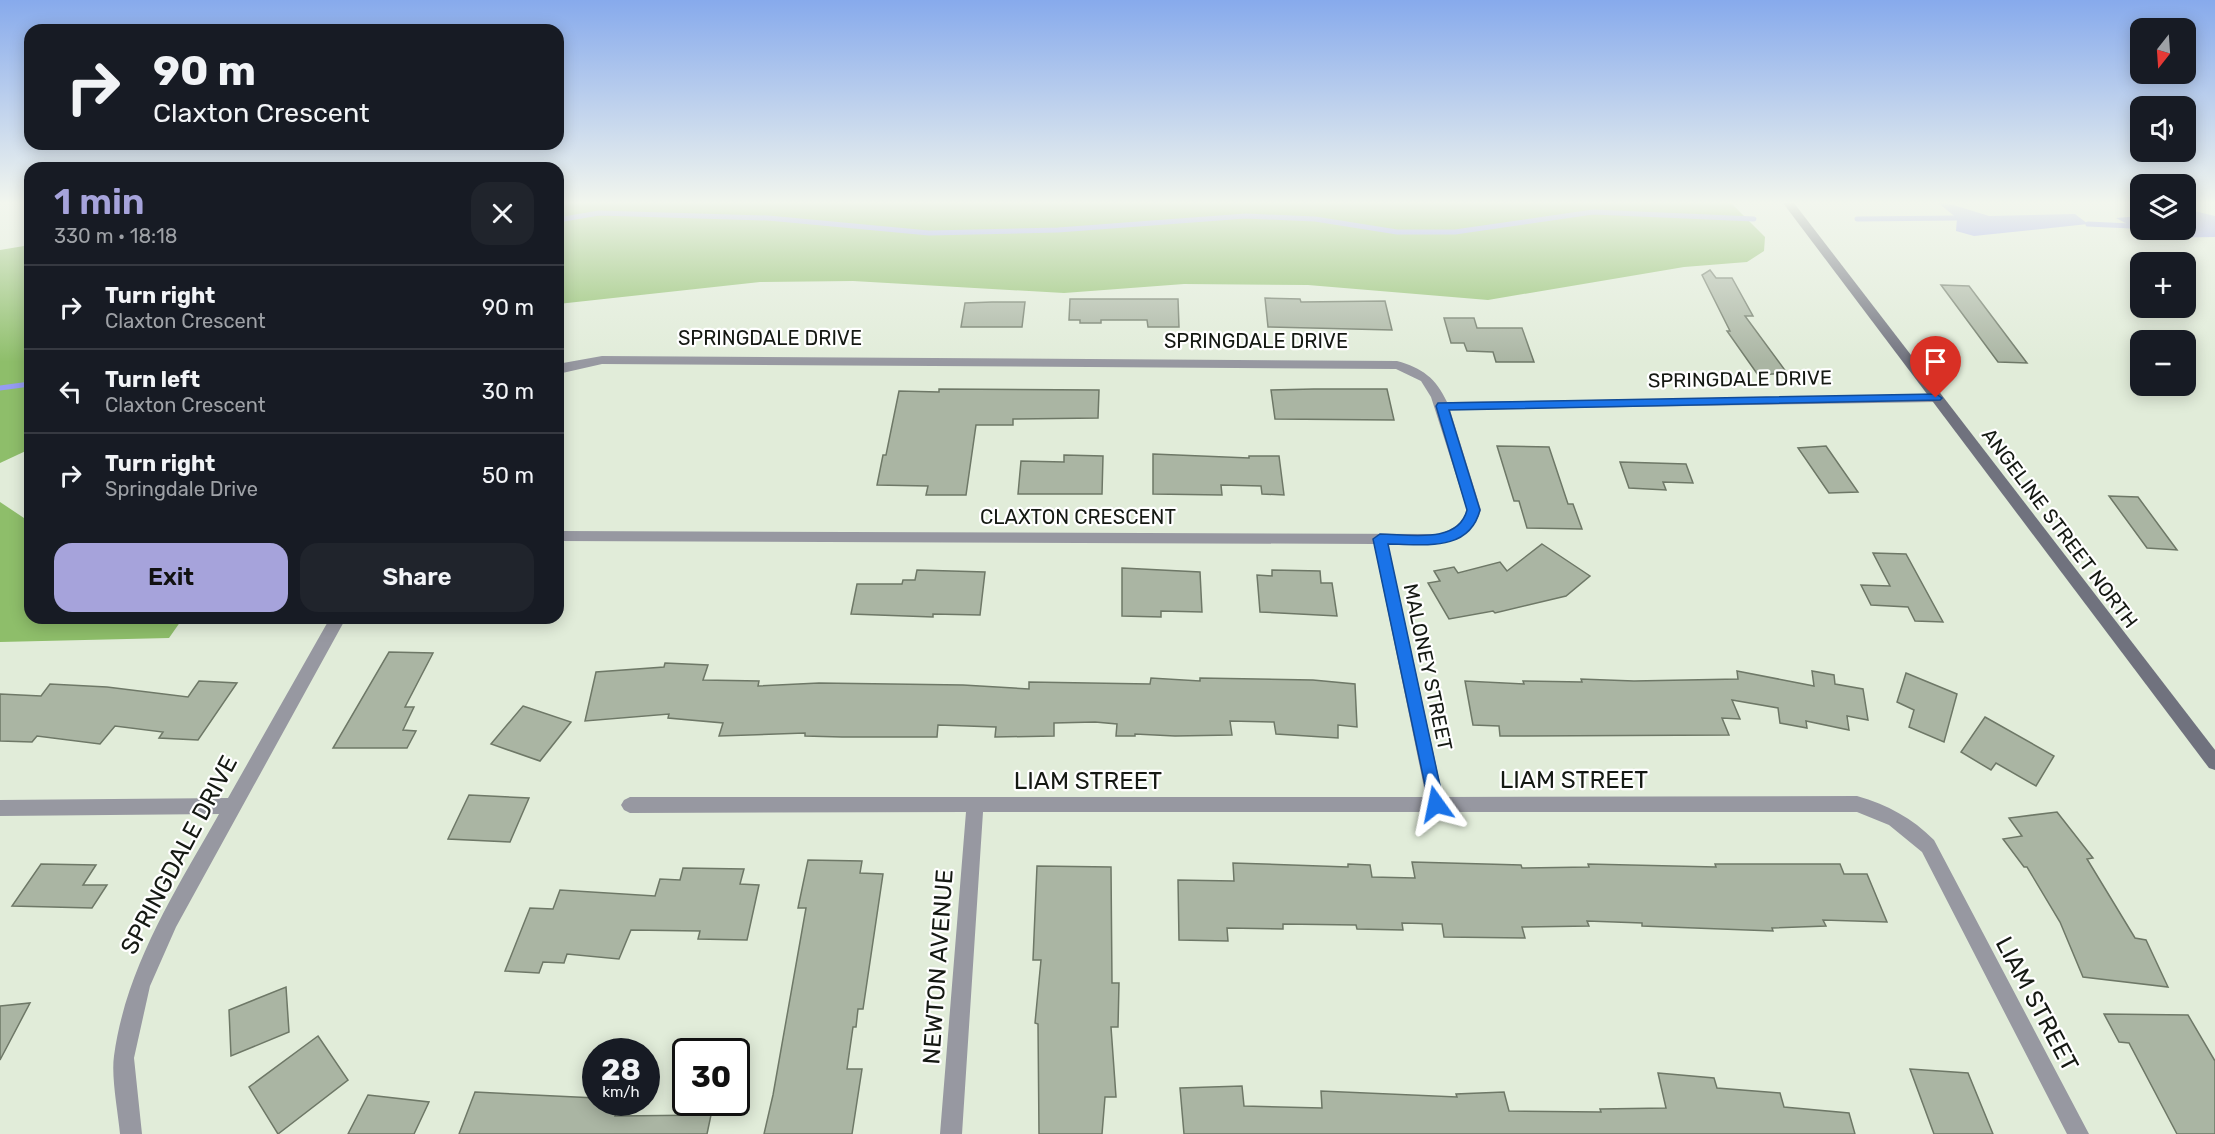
<!DOCTYPE html>
<html lang="en">
<head>
<meta charset="utf-8">
<style>
	body { margin:0; font-family:Rubik,sans-serif; background:#20242c; color:#f1f3f6; height:100vh; display:flex; flex-direction:column; font-size:22px; white-space:nowrap }
	* { box-sizing:border-box; margin:0 }
	p { font-size:20px; color:#9ea1a6 }
	.icon { flex:none; width:33px; height:33px; fill:none; stroke:currentColor; stroke-width:2; stroke-linecap:round; stroke-linejoin:round }
	.map { position:relative; flex:1; overflow:hidden }
	.details { position:absolute; left:24px; top:162px; width:540px; height:462px; display:flex; flex-direction:column; background:#171b24; border-radius:18px; box-shadow:0 3px 15px #0003 }
	.details>* { flex:none }
	.top-card { position:absolute; left:24px; top:24px; width:540px; height:126px; border-radius:18px; box-shadow:0 3px 15px #0003; background:#171b24; color:#f1f3f6; overflow:hidden }
	.needle { width:39px; rotate:197deg }
	.buttons { position:absolute; left:2130px; top:18px; display:grid; gap:12px }
	.buttons a { display:grid; place-items:center; width:66px; height:66px; border-radius:12px; background:#171b24; box-shadow:0 3px 15px #0003; font-size:30px }
	.speed { position:absolute; left:582px; top:1038px; display:flex; gap:12px; font-size:30px; font-weight:700; text-align:center }
	.speed>* { display:grid; place-content:center; width:78px; height:78px; border-radius:50%; background:#171b24; box-shadow:0 3px 15px #0003; line-height:1 }
	.speed small { font-size:15px; font-weight:400 }
	.speed .limit { border:3px solid #111; border-radius:9px; background:#fff; color:#111 }
	.pin { position:absolute; display:grid; place-items:center; width:51px; height:51px; color:#fff; margin:-62px -26px; border-radius:50% 50% 50% 0; rotate:-45deg; box-shadow:0 0 6px #0007 }
	.pin .icon { rotate:45deg }
	.me { position:absolute; width:66px; margin:-33px; rotate:348deg; stroke-linejoin:round; filter:drop-shadow(0 0 4px #0008) }
	.turn { display:flex; align-items:center; gap:21px; height:126px; padding:0 30px; font-size:27px }
	.turn .icon { width:78px; height:78px; stroke-width:2.5 }
	.turn b { display:block; font-size:42px; line-height:51px }
	.round { display:grid; place-items:center; flex:none; width:63px; height:63px; border-radius:18px; background:#20242c }
	.headline { display:flex; align-items:center; justify-content:space-between; height:102px; padding:0 30px }
	h1 { font-size:36px; font-weight:600; line-height:45px; color:#a6a3db }
	.action { display:flex; gap:12px; margin-top:auto; padding:12px 30px }
	.action a { flex:1; height:69px; border-radius:18px; background:#a6a3db; color:#111; font-size:24px; font-weight:600; line-height:69px; text-align:center }
	.action a+a { background:#20242c; color:#f1f3f6 }
	ul { padding:0; list-style:none }
	li { display:flex; align-items:center; gap:18px; height:84px; padding:0 30px; border-top:2px solid #363941 }
	li div { flex:1 }
	li b { display:block; font-size:22px }
	li em { font-style:normal }
	.map>svg:first-child { display:block }
</style>
</head>
<body>
<div class="map">
<svg width="2215" height="1134" viewBox="0 0 2215 1134">
	<rect width="100%" height="100%" fill="#e1ecd9"/>
	<g fill="#8ebe6a">
		<path d="M558 203H1731L1765 237 1764 251 1747 262 1684 267 1488 300 1308 285 1184 284 1064 293 853 281 760 282 558 304Z"/>
		<path d="M30 245V449L0 463V250Z"/>
		<path d="M0 502 30 522V618H183L169 638 0 642Z"/>
	</g>
	<g fill="#969cf2">
		<path d="M1938 203H1947L1989 216 2075 214 2088 224 1974 236 1956 231 1957 218Z"/>
		<path d="M2194 211 2215 216V237L2154 238 2116 218 2140 216V230H2186V212Z"/>
	</g>
	<g fill="none" stroke-linecap="round" stroke-linejoin="round">
		<g stroke="#969cf2" stroke-width="5">
			<path d="M1857 219 1957 218"/>
			<path d="M558 220 599 213 768 218 929 233 1058 230 1246 216 1315 219 1397 232H1455L1593 212 1754 219"/>
			<path d="M2088 224 2131 226"/>
			<path d="M0 388 30 384"/>
		</g>
	</g>
	<g fill="#aab5a3" stroke="#6e7867" stroke-width="1.5">
		<path d="M1710 270 1716 278H1732L1753 316H1745L1787 373 1758 375 1727 331H1730L1702 275Z"/>
		<path d="M1941 285 1969 286 2027 363 1998 362Z"/>
		<path d="M1265 298 1300 299 1301 302 1385 301 1392 330 1268 327Z"/>
		<path d="M1070 299H1178L1179 327H1148L1147 320H1101V323H1080V320H1069Z"/>
		<path d="M992 302H1025L1022 327H961L965 303Z"/>
		<path d="M1444 318H1474L1477 328H1522L1534 362H1496L1493 352 1467 351 1464 343H1451Z"/>
		<path d="M939 389 1099 390 1098 418 1013 419V425H976L966 495H926L928 486 877 485 883 455H886L899 391 939 392Z"/>
		<path d="M1314 389H1387L1394 420 1275 419 1271 390Z"/>
		<path d="M1497 446 1549 447 1568 504H1573L1582 529 1527 528 1519 501H1514Z"/>
		<path d="M1826 446 1858 492 1829 493 1798 448Z"/>
		<path d="M1153 454 1249 458V456H1279L1284 495 1262 494 1261 486 1221 485 1222 495 1153 494Z"/>
		<path d="M1064 455 1103 456 1102 494H1018L1021 461 1064 462Z"/>
		<path d="M1620 462 1686 464 1693 483 1663 482 1666 490 1629 488Z"/>
		<path d="M2109 496 2138 497 2177 550 2147 548Z"/>
		<path d="M1542 544 1590 576 1566 596 1495 613 1493 611 1449 619 1428 583 1440 581 1434 571 1454 567 1458 573 1500 562 1507 571Z"/>
		<path d="M1873 553 1906 554 1943 622 1915 621 1908 607 1871 605 1861 585 1890 586Z"/>
		<path d="M1122 568 1200 572 1202 612 1161 611V617L1122 616Z"/>
		<path d="M917 570 985 572 980 615 933 614V617L851 614 857 584H902L903 580H915Z"/>
		<path d="M1272 570 1320 571 1321 583H1332L1337 616 1260 612 1257 575 1272 576Z"/>
		<path d="M389 652 433 653 405 707H414L403 730 416 731 407 748H333Z"/>
		<path d="M665 663 708 665 703 680 759 681 758 686 819 683 963 685 1029 689V682L1150 684 1151 678 1200 681V678L1313 680 1355 684 1357 727 1338 725V738L1276 734 1274 722 1230 721 1232 735 1175 736 1135 734V736H1116L1117 724 1095 722 1054 723V736L995 737 996 727 938 725 937 737H842L805 736V733L719 736 723 723 668 718 669 714 585 721 596 672 664 667Z"/>
		<path d="M1737 671 1814 686 1812 671 1834 675 1835 684 1863 689 1868 720 1847 716 1849 730 1806 721 1807 728 1780 723 1778 708 1732 700 1740 719 1722 718 1729 735 1500 736 1499 726 1473 725 1465 681 1524 684 1523 681 1582 682 1581 679 1634 681 1738 679Z"/>
		<path d="M1906 673 1957 694 1944 742 1909 727 1914 710 1897 702Z"/>
		<path d="M199 681 237 683 198 740 159 738 163 732 115 726 100 744 37 736 32 742 0 741V694L41 696 50 684 107 687 188 697Z"/>
		<path d="M523 706 571 722 540 761 491 744Z"/>
		<path d="M1985 717 2054 756 2036 786 1996 763 1991 770 1961 752Z"/>
		<path d="M469 795 529 798 510 842 448 839Z"/>
		<path d="M2057 812 2093 858 2087 859 2135 938 2146 940 2168 987 2083 977 2060 922 2027 867H2024L2003 839 2022 836 2009 818Z"/>
		<path d="M808 860 862 861 860 873 883 874 863 1009H858L856 1027H853L847 1069H862L852 1134H764L773 1095 806 908H798Z"/>
		<path d="M1412 862 1521 865 1522 868 1589 867 1588 864 1716 867 1715 864H1840L1844 874H1867L1887 922 1823 920 1826 926 1772 928 1773 931 1642 926V923L1587 921 1589 926 1522 927 1525 938 1444 937 1442 924 1402 923 1403 930 1357 929 1356 925 1283 924V929L1227 928 1228 941 1179 940 1178 880 1234 881 1233 863 1348 867V864L1370 865 1372 877 1415 878Z"/>
		<path d="M41 864 96 865 83 885H107L92 908 12 906Z"/>
		<path d="M1037 866 1111 867 1112 983H1119L1118 1027H1111L1116 1097H1105L1102 1134H1039L1038 1024 1035 1023 1041 960H1033Z"/>
		<path d="M683 868 744 869 740 884 759 885 747 940 698 939 700 931 631 930 619 959 567 954 564 963 543 962 539 973 505 971 530 908 553 909 560 890 655 896 660 879 680 880Z"/>
		<path d="M286 987 289 1032 231 1056 229 1010Z"/>
		<path d="M30 1003 0 1060V1006Z"/>
		<path d="M2104 1014 2188 1015 2215 1061V1134H2177L2129 1043 2119 1042Z"/>
		<path d="M318 1036 348 1080 278 1134 249 1087Z"/>
		<path d="M1910 1069 1968 1073 1993 1134H1934Z"/>
		<path d="M1658 1073 1714 1078 1717 1088 1780 1093 1784 1107 1849 1113 1855 1134H1184L1180 1088 1242 1086 1244 1106 1322 1108 1321 1091 1457 1097 1456 1094 1504 1092 1509 1111 1601 1112 1600 1109 1666 1108Z"/>
		<path d="M475 1092 596 1098V1102H619L615 1116 711 1115 707 1134H459Z"/>
		<path d="M368 1095 429 1102 414 1134H348Z"/>
	</g>
	<g fill="none" stroke-linecap="round" stroke-linejoin="round">
		<g fill="#9798a1" fill-rule="evenodd">
			<path d="M602 356 1397 361C1422 368 1436 378 1447 402L1941 395 1943 398 1941 401 1936 402 1450 410 1481 510C1468 551 1424 544 1388 544L1443 797 1857 796C1888 805 1912 818 1934 840L2089 1134H2067L1922 852 1889 825 1857 812H983L962 1134H940L966 812 630 813 624 810 621 805 624 800 630 797H1426L1374 544 558 541V531L1440 534C1453 529 1462 524 1467 510L1431 397 1421 381 1396 369 602 364 558 374V365L563 363Z"/>
			<path d="M330 618H346L176 927 150 986 134 1058 142 1134H120C118 1112 111 1077 114 1056 126 967 176 890 219 814L0 816V800L228 798Z"/>
		</g>
		<path fill="#70727e" fill-rule="evenodd" d="M1783 203H1794L2215 750V770L2209 768Z"/>
	</g>
	<linearGradient id="sky" x2="0" y2="1"><stop stop-color="#87aaec"/><stop offset="0.56" stop-color="#f2f6ee"/><stop offset="1" stop-color="#f2f6ee" stop-opacity="0"/></linearGradient>
	<rect width="2215" height="362" fill="url(#sky)"/>
	<path fill="#1a73e8" stroke="#114b97" stroke-width="1.5" d="M1936 394 1942 398 1940 400 1449 410 1480 510C1469 553 1423 544 1388 544L1444 804 1441 809 1436 811 1430 809 1373 539 1380 534C1408 534 1458 545 1467 510L1436 406 1438 403Z"/>
	<g text-anchor="middle" dominant-baseline="central" stroke-width="4.5" stroke-linejoin="round" paint-order="stroke">
		<g font-size="20" fill="#151913" stroke="#fff">
			<text x="770" y="338">SPRINGDALE DRIVE</text>
			<text x="1256" y="341">SPRINGDALE DRIVE</text>
			<text transform="translate(1740 379) rotate(-1)">SPRINGDALE DRIVE</text>
			<text x="1078" y="517">CLAXTON CRESCENT</text>
			<text transform="translate(2060 528) rotate(53)">ANGELINE STREET NORTH</text>
			<text transform="translate(1428 667) rotate(78)">MALONEY STREET</text>
		</g>
		<g font-size="24" fill="#151913" stroke="#fff">
			<text x="1574" y="780">LIAM STREET</text>
			<text x="1088" y="781">LIAM STREET</text>
			<text transform="translate(179 855) rotate(-62)">SPRINGDALE DRIVE</text>
			<text transform="translate(938 967) rotate(-86)">NEWTON AVENUE</text>
			<text transform="translate(2037 1004) rotate(62)">LIAM STREET</text>
		</g>
	</g>
</svg>
<div class="buttons">
<a><svg class="needle" viewBox="-14 -14 28 28"><path d="M0-13l5 13h-10z" fill="#e53935"/><path d="M0 13l5-13h-10z" fill="#9ea1a6"/></svg></a>
<a><svg class="icon" aria-label="sound" viewBox="0 0 24 24"><path d="M4 9h4l5-4v14l-5-4H4zM17 9q2 3 0 6"/></svg></a>
<a><svg class="icon" aria-label="layers" viewBox="0 0 24 24"><path d="M12 4l9 5-9 5-9-5zM3 14l9 5 9-5"/></svg></a>
<a>+</a>
<a>−</a>
</div>
<div class="speed"><div>28<small>km/h</small></div><div class="limit">30</div></div>
<div class="pin" style="left:1936px;top:398px;background:#d93025"><svg class="icon" aria-label="arrive" viewBox="0 0 24 24"><path d="M6 21V4h12l-3 4 3 4H6"/></svg></div>
<svg class="me" style="left:1436px;top:804px" viewBox="-20 -20 40 40"><path d="M0-17L14 15 0 8-14 15z" fill="#1a73e8" stroke="#fff" stroke-width="4"/></svg>
<div class="top-card">
<div class="turn"><svg class="icon" aria-label="right" viewBox="0 0 24 24"><path d="M7 20v-9h11M14 6l5 5-5 5"/></svg><div><b>90 m</b>Claxton Crescent</div></div>
</div>
<section class="details">
<div class="headline"><div><h1>1 min</h1><p>330 m · 18:18</p></div><a class="round"><svg class="icon" aria-label="close" viewBox="0 0 24 24"><path d="M6 6l12 12M18 6L6 18"/></svg></a></div>
<ul>
<li><svg class="icon" aria-label="right" viewBox="0 0 24 24"><path d="M7 20v-9h11M14 6l5 5-5 5"/></svg><div><b>Turn right</b><p>Claxton Crescent</p></div><em>90 m</em></li>
<li><svg class="icon" aria-label="left" viewBox="0 0 24 24"><path d="M17 20v-9H6M10 6l-5 5 5 5"/></svg><div><b>Turn left</b><p>Claxton Crescent</p></div><em>30 m</em></li>
<li><svg class="icon" aria-label="right" viewBox="0 0 24 24"><path d="M7 20v-9h11M14 6l5 5-5 5"/></svg><div><b>Turn right</b><p>Springdale Drive</p></div><em>50 m</em></li>
</ul>
<div class="action"><a>Exit</a><a>Share</a></div>
</section>
</div>
</body>
</html>
